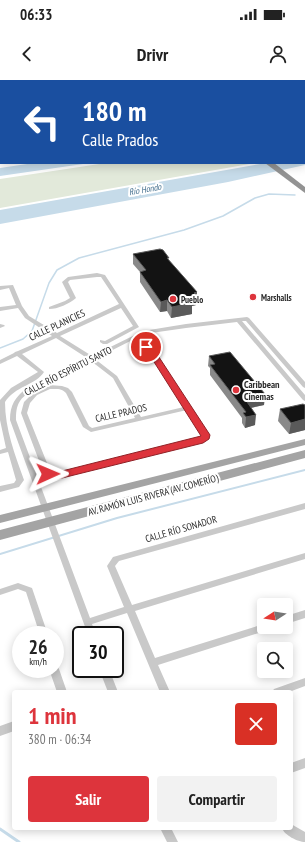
<!DOCTYPE html>
<html lang="es">
<head>
<meta charset="utf-8">
<style>
	body { margin:0; font-family:"PT Sans Narrow",sans-serif; background:#f2f2f2; color:#222; height:100vh; display:flex; flex-direction:column; font-size:15px; white-space:nowrap }
	* { box-sizing:border-box; margin:0 }
	p { font-size:13px; color:#767676 }
	.icon { flex:none; width:22px; height:22px; fill:none; stroke:currentColor; stroke-width:2; stroke-linecap:round; stroke-linejoin:round }
	.map { position:relative; flex:1; overflow:hidden }
	.panel { position:absolute; left:12px; top:610px; width:281px; height:140px; display:flex; flex-direction:column; background:#fff; border-radius:4px; box-shadow:0 2px 10px #0003 }
	.panel>* { flex:none }
	.banner { position:absolute; left:0px; top:0px; width:305px; height:84px; box-shadow:0 2px 10px #0003; background:#1a4fa0; color:#fff; overflow:hidden }
	.needle { width:26px; rotate:258deg }
	.buttons { position:absolute; left:257px; top:518px; display:grid; gap:8px }
	.buttons a { display:grid; place-items:center; width:36px; height:36px; border-radius:4px; background:#fff; box-shadow:0 2px 10px #0003; font-size:20px }
	.speed { position:absolute; left:12px; top:546px; display:flex; gap:8px; font-size:20px; font-weight:700; text-align:center }
	.speed>* { display:grid; place-content:center; width:52px; height:52px; border-radius:50%; background:#fff; box-shadow:0 2px 10px #0003; line-height:1 }
	.speed small { font-size:10px; font-weight:400 }
	.speed .limit { border:2px solid #111; border-radius:6px; background:#fff; color:#111 }
	.pin { position:absolute; display:grid; place-items:center; width:34px; height:34px; color:#fff; margin:-17px; border:2px solid #fff; border-radius:50%; box-shadow:0 1px 4px #0007 }
	.me { position:absolute; width:44px; margin:-22px; rotate:89deg; stroke-linejoin:round; filter:drop-shadow(0 0 3px #0008) }
	.turn { display:flex; align-items:center; gap:14px; height:84px; padding:0 16px; font-size:18px }
	.turn .icon { width:52px; height:52px; stroke-width:2.5 }
	.turn b { display:block; font-size:28px; line-height:34px }
	.round { display:grid; place-items:center; flex:none; width:42px; height:42px; border-radius:4px; background:#f2f2f2 }
	.headline { display:flex; align-items:center; justify-content:space-between; height:68px; padding:0 16px }
	h1 { font-size:24px; font-weight:700; line-height:30px; color:#dd343c }
	.primary-button { display:flex; gap:8px; margin-top:auto; padding:8px 16px }
	.primary-button a { flex:1; height:46px; border-radius:4px; background:#dd343c; color:#fff; font-size:16px; font-weight:700; line-height:46px; text-align:center }
	.primary-button a+a { background:#f2f2f2; color:#222 }
	.status { display:flex; justify-content:space-between; align-items:center; height:28px; padding:0 20px; background:#fff; direction:ltr }
	.status svg { height:11px; fill:currentColor }
	header { display:flex; justify-content:space-between; align-items:center; height:52px; padding:0 16px; background:#fff; font-size:18px; font-weight:700 }
	.map>svg:first-child { display:block }
</style>
</head>
<body>
<div class="status"><b>06:33</b><svg viewBox="0 0 49 12"><path d="M0 12V9h3v3zM5 12V6h3v6zM10 12V3h3v9zM15 12V0h3v12zM26 1h20v11H26zM47 4h2v5h-2z"/></svg></div>
<header><svg class="icon" aria-label="back" viewBox="0 0 24 24"><path d="M15 5l-7 7 7 7"/></svg>Drivr<svg class="icon" aria-label="person" viewBox="0 0 24 24"><circle cx="12" cy="8" r="4"/><path d="M4 21q1-7 8-7t8 7"/></svg></header>
<div class="map">
<svg width="305" height="762" viewBox="0 0 305 762">
	<rect width="100%" height="100%" fill="#fff"/>
	<path fill="#e2e9da" d="M106 83H255L0 128V99Z"/>
	<g fill="#c6dbe9">
		<path d="M304 76 305 85 228 102 0 144V130L266 83H304Z"/>
		<path d="M34 83H90L0 96V88Z"/>
	</g>
	<g fill="none" stroke-linecap="round" stroke-linejoin="round">
		<path stroke="#c6dbe9" stroke-width="1.5" d="M0 268 23 259 32 251 49 203 57 190 79 178 184 150 223 136 255 118 269 114 295 115"/>
		<path stroke="#c6dbe9" stroke-width="2" d="M0 474 117 438 305 390"/>
		<path stroke="#c6dbe9" stroke-width="3" d="M0 749 19 762"/>
		<g fill="#c9c9c9" fill-rule="evenodd">
			<path d="M0 0H2L4 1 1 2Z"/>
			<path d="M107 0H111L113 1H109Z"/>
			<path d="M97 193 105 195 139 247 107 264H103L100 262V260L105 261 133 246 121 228 60 256 92 276 143 251 186 244 247 237 249 238 305 302V308L303 307 246 241H242L305 315V321L303 320 237 242 186 248 144 254 95 279 117 296 141 337 184 327 150 274 144 268 137 264 140 262 148 266 155 273 208 353 209 357 205 362 58 398H48L44 394 21 333 24 322 33 313 49 305 62 306 68 308 72 312 89 346 92 348 135 338 113 298 91 281C75 289 28 308 20 321 16 327 16 334 16 340L90 538 124 527 107 486 113 477 305 423V429L119 481 115 486 132 525 305 473V479L135 531 155 578 264 544V547H269L268 550 265 551 158 585 170 612H160L127 533 92 544 96 555H88L10 340C10 325 15 317 27 308L87 278 56 258 22 274 44 292C36 305 15 306 5 322 5 349 15 375 24 400L19 407 0 412V406L14 403 16 400 8 372 0 374V370L6 368 0 340V320L11 308 38 292 17 276 0 284V280L14 273 15 272 18 271 52 256 25 238 18 228 0 231V227L16 225 9 208 0 210V206L13 205 22 226 29 236 57 253 119 224 101 197H97L70 200 68 202 76 218C69 224 58 229 49 229V227L65 221 70 218 62 202 68 197ZM50 309C56 309 62 308 66 313L83 347 91 352 187 330 203 356 201 358 58 394 51 393 27 333 30 323 37 315Z"/>
			<path d="M0 244 4 245 5 246 0 248Z"/>
			<path d="M18 503 32 508 48 555H40L26 512 18 509 0 515V509Z"/>
			<path d="M305 530V538L286 544V536Z"/>
			<path d="M21 566V574L16 573 15 570 16 567Z"/>
			<path d="M55 585 57 586 59 589 67 612H57L49 589H55Z"/>
			<path d="M99 589H109L118 612H108Z"/>
			<path d="M305 598V606L289 612H272L274 609Z"/>
			<path d="M14 641V651L0 656V646Z"/>
			<path d="M305 678V688L291 693V683Z"/>
			<path d="M291 744 305 752V762C298 762 284 755 282 748H291Z"/>
			<path d="M160 748H171L178 762H167Z"/>
		</g>
		<g fill="#a4a4a4" fill-rule="evenodd">
			<path d="M305 359V365L0 443V435Z"/>
			<path d="M305 370V378L0 460V450Z"/>
		</g>
		<g fill="#939393" fill-rule="evenodd">
			<path d="M165 0H171L172 1H166Z"/>
			<path d="M265 83H274L305 107V113Z"/>
		</g>
	</g>
	<g fill="#898989">
		<rect x="0" y="45" width="1" height="15"/>
		<path d="M133 174 169 181 197 212V223H196V225L192 226V234L171 238 167 231 160 232 140 202V192L133 184Z"/>
		<path d="M209 276 265 314 264 325 251 328 255 345 245 348 242 343V338L210 295V288L208 286Z"/>
		<path d="M305 325V350L289 354 278 341 280 329Z"/>
	</g>
	<g fill="#5a5a5a">
		<path d="M197 212V223H196V225L192 226V234L171 238 172 227 187 217Z"/>
		<path d="M167 220V231L160 232 161 222Z"/>
		<path d="M265 314 264 325 245 329V319Z"/>
		<path d="M256 335 255 345 245 348 246 337Z"/>
		<path d="M305 339V350L289 354 291 343Z"/>
	</g>
	<g fill="#131313" stroke="#5a5a5a">
		<path d="M0 45H1V54L0 53Z"/>
		<path d="M160 169 163 170 169 178H167L197 212 194 213 196 215 187 217 192 223 172 227 167 220 161 222 140 192 146 190 133 174Z"/>
		<path d="M230 272 265 314 245 319 256 335 246 337 243 333 246 332 210 285 215 284 209 276Z"/>
		<path d="M303 324 305 325V339L291 343 280 329Z"/>
	</g>
	<path fill="#dd343c" stroke="#902227" d="M144 265H149L155 271 210 355 209 359 203 363 58 399C52 399 46 400 43 394L44 392H58L201 356 149 274 142 267Z"/>
	<g fill="#dd343c" stroke="#fff" stroke-width="1.5">
		<circle cx="253" cy="217" r="4"/>
		<circle cx="173" cy="219" r="4"/>
		<circle cx="236" cy="310" r="4"/>
	</g>
	<g text-anchor="middle" dominant-baseline="central" stroke-width="4" stroke-linejoin="round" paint-order="stroke">
		<g font-size="9" font-style="italic" fill="#3e6a8a" stroke="#fff">
			<text transform="translate(145 109) rotate(-10)">Río Hondo</text>
		</g>
		<g font-size="9" font-weight="bold" fill="#2c2c2c" stroke="#fff" text-anchor="start">
			<text x="261" y="217">Marshalls</text>
			<text x="181" y="219">Pueblo</text>
		</g>
		<g font-size="10" fill="#2c2c2c" stroke="#fff">
			<text transform="translate(57 245) rotate(-25)">CALLE PLANICIES</text>
			<text transform="translate(68 291) rotate(-27)">CALLE RÍO ESPÍRITU SANTO</text>
			<text transform="translate(121 333) rotate(-13)">CALLE PRADOS</text>
			<text transform="translate(153 415) rotate(-15)">AV. RAMÓN LUIS RIVERA (AV. COMERÍO)</text>
			<text transform="translate(181 449) rotate(-16)">CALLE RÍO SONADOR</text>
		</g>
		<g font-size="10" font-weight="bold" fill="#2c2c2c" stroke="#fff" text-anchor="start">
			<text x="244" y="304">Caribbean<tspan x="244" dy="12">Cinemas</tspan></text>
		</g>
	</g>
</svg>
<div class="buttons">
<a><svg class="needle" viewBox="-14 -14 28 28"><path d="M0-13l5 13h-10z" fill="#e53935"/><path d="M0 13l5-13h-10z" fill="#767676"/></svg></a>
<a><svg class="icon" aria-label="search" viewBox="0 0 24 24"><circle cx="10" cy="10" r="6"/><path d="M15 15l6 6"/></svg></a>
</div>
<div class="speed"><div>26<small>km/h</small></div><div class="limit">30</div></div>
<div class="pin" style="left:146px;top:267px;background:#d93025"><svg class="icon" aria-label="arrive" viewBox="0 0 24 24"><path d="M6 21V4h12l-3 4 3 4H6"/></svg></div>
<svg class="me" style="left:48px;top:394px" viewBox="-20 -20 40 40"><path d="M0-17L14 15 0 8-14 15z" fill="#dd343c" stroke="#fff" stroke-width="4"/></svg>
<div class="banner">
<div class="turn"><svg class="icon" aria-label="left" viewBox="0 0 24 24"><path d="M17 20v-9H6M10 6l-5 5 5 5"/></svg><div><b>180 m</b>Calle Prados</div></div>
</div>
<section class="panel">
<div class="headline"><div><h1>1 min</h1><p>380 m · 06:34</p></div><a class="round" style="background:#d93025;color:#fff"><svg class="icon" aria-label="close" viewBox="0 0 24 24"><path d="M6 6l12 12M18 6L6 18"/></svg></a></div>
<div class="primary-button"><a>Salir</a><a>Compartir</a></div>
</section>
</div>
</body>
</html>
